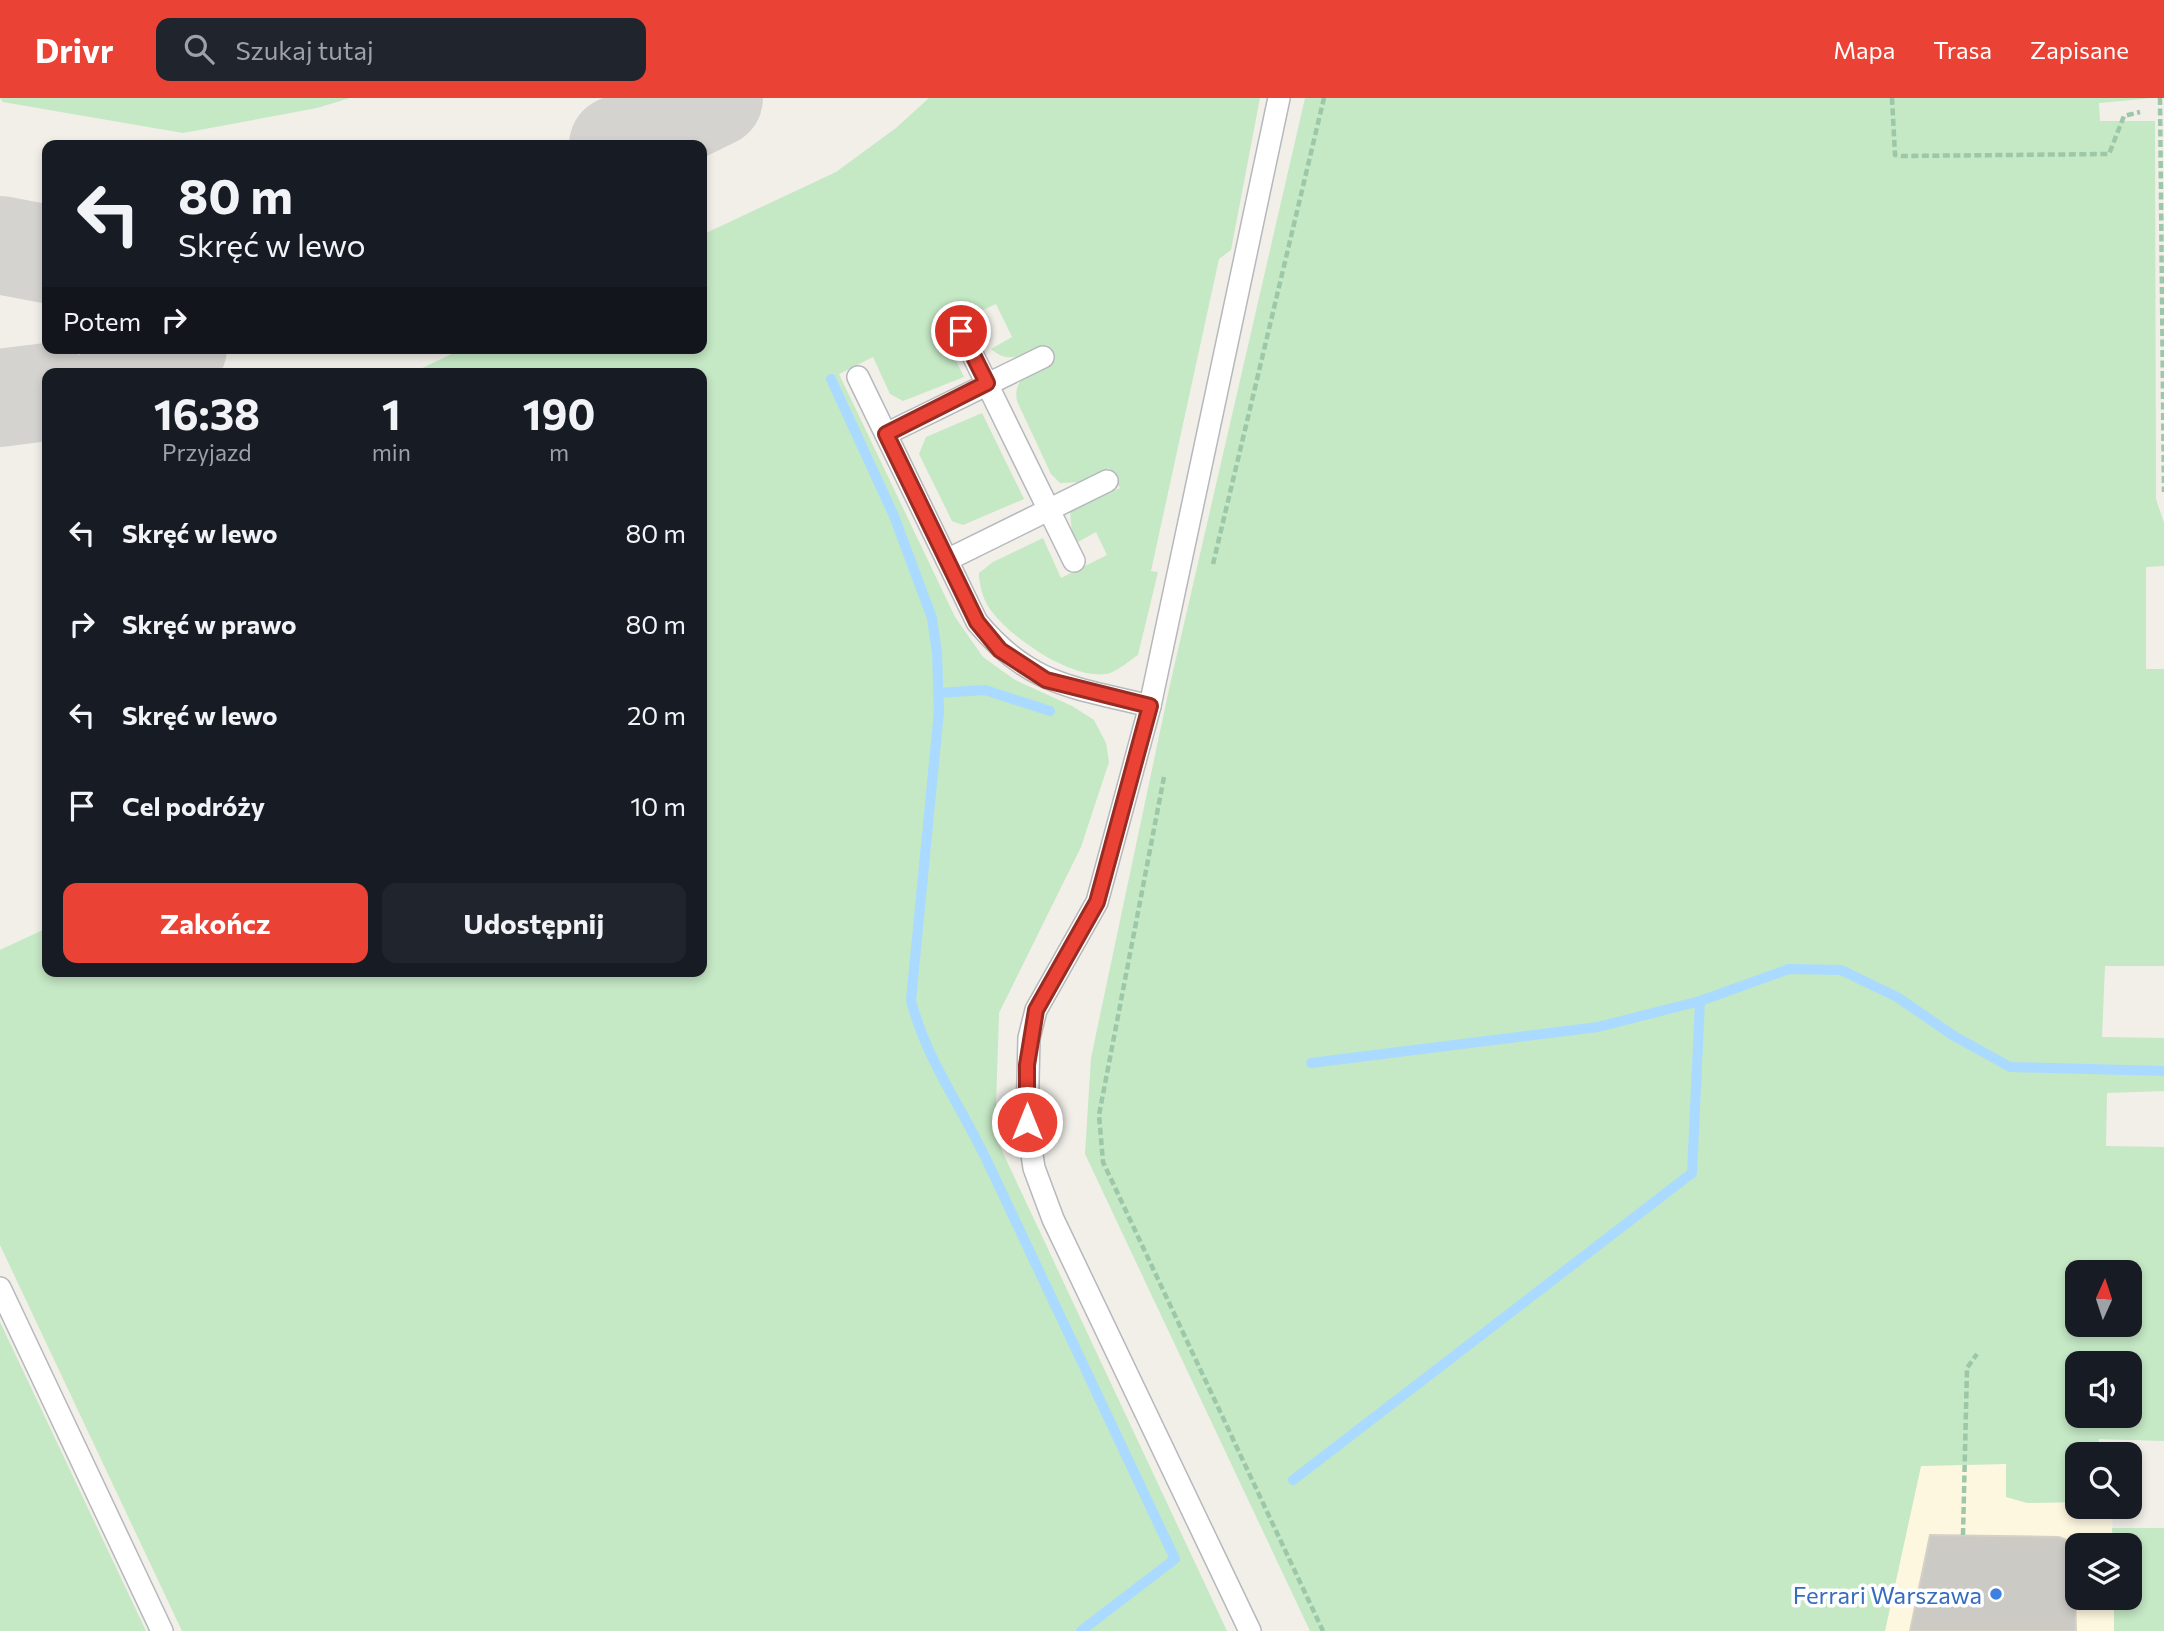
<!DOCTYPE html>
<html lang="pl">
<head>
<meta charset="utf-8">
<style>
	body { margin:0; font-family:Commissioner,sans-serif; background:#20242c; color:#f1f3f6; height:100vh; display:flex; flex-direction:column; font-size:26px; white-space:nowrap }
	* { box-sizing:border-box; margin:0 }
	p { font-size:23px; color:#9ea1a6 }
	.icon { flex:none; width:38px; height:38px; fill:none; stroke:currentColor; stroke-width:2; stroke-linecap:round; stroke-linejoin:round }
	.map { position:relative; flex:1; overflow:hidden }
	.sheet { position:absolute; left:42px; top:270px; width:665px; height:609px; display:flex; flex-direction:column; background:#171b24; border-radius:14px; box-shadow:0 4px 10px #0003 }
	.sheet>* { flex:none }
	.hud { position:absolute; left:42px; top:42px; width:665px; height:214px; border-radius:14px; box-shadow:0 4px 10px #0003; background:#171b24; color:#f1f3f6; overflow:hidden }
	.needle { width:46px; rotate:3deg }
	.fabs { position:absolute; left:2065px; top:1162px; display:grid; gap:14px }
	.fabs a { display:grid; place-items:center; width:77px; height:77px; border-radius:14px; background:#171b24; box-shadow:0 4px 10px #0003; font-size:35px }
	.pin { position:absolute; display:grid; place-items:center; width:60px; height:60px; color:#fff; margin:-30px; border:4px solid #fff; border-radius:50%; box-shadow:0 2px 7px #0007 }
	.me { position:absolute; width:77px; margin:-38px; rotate:0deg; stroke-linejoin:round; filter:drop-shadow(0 0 5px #0008) }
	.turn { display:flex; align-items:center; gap:24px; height:147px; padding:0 21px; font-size:32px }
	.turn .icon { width:91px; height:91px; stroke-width:2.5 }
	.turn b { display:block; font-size:49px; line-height:60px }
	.then { display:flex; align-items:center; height:66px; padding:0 21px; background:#0003; gap:14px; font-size:26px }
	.eta { display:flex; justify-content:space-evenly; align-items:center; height:119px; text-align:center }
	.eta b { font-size:42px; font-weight:700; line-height:49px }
	.primary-button { display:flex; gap:14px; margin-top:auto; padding:14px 21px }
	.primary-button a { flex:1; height:80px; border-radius:14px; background:#ea4335; color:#fff; font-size:28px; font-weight:700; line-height:80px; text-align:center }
	.primary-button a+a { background:#20242c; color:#f1f3f6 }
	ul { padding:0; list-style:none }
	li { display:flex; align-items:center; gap:21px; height:91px; padding:0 21px }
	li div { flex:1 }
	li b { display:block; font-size:26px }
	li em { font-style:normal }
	header { display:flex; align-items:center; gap:42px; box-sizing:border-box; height:98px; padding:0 35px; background:#ea4335; color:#fff }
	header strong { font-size:33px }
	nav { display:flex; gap:38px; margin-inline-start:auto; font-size:24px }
	.search { width:490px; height:63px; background:#20242c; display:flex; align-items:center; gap:18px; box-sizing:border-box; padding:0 24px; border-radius:14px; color:#9ea1a6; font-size:26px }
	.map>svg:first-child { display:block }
</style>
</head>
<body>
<header>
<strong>Drivr</strong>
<div class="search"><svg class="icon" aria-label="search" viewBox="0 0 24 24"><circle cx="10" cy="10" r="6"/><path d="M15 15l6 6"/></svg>Szukaj tutaj</div>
<nav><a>Mapa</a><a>Trasa</a><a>Zapisane</a></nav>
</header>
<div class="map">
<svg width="2164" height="1533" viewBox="0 0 2164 1533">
	<rect width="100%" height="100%" fill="#f1efe8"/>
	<path fill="#fef7e0" d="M2007 1366 2027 1405 2077 1404V1409H2112L2113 1447H2077V1500H2114V1533H1885L1921 1368Z"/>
	<g fill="#c5e8c5" fill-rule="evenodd">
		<path d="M0 0H350L317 10 183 35 3 4Z"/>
		<path d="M929 0H1260L1231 152 1219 161 1151 473 1158 474 1138 557C1129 563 1119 572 1110 575 1076 585 1013 541 993 515 984 505 979 488 979 475L993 464 1043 440 1061 480 1107 457 1096 434 1078 444 1072 436 1070 413 1120 390 1109 370 1083 384 1060 385 1051 376 1017 303C1012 278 1035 272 1055 262L1047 247C1026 255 1010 268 991 251L1012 239 996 206 941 232 964 279 903 303 890 296 873 259 839 276 955 519 983 559 1015 582 1072 608 1094 622 1106 645 1109 664 1081 749 999 915 995 1038 1227 1533H182L0 1147V852L47 830V873H702V275H412L464 250H702V137L836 74 896 30Z"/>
		<path d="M1305 0H2153L2099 5 2100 23H2155L2156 401 2164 425V468L2146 469V571H2164V868H2105L2102 939 2164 940V993L2107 995 2106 1048 2164 1049V1343L2099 1341 2098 1356H2077V1404L2027 1405 2006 1399V1366L1921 1368 1885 1533H1310L1085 1056 1091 960 1169 591ZM2077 1174H2130V1227H2077ZM2077 1265H2130V1318H2077Z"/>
		<path d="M982 315 1024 401 963 427 952 423 919 356 926 339Z"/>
		<path d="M0 1224 146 1533H0Z"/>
		<path d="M2112 1430H2164V1533H2114V1500H2130V1447H2113Z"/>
	</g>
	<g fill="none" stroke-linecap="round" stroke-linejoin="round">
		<g stroke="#aadaff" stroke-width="10">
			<path d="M831 281 894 418 932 520 937 555 939 613 911 902C926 962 962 1009 988 1065 1050 1197 1113 1329 1175 1461L1081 1533"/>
			<path d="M938 595 985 592 1050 613"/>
			<path d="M1311 965 1598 929 1700 903 1789 871 1841 872 1897 899 1954 938 2010 969 2164 973"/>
			<path d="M1293 1382 1692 1075 1700 903"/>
		</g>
		<g stroke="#d4d3d0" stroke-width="98">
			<path d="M618 47 714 0"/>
			<path d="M0 147 47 156"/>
			<path d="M125 275 178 250"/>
			<path d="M0 300 47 294"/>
		</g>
	</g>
	<path fill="#cccac5" stroke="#d6d1c6" stroke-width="2" d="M1930 1437 2059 1439 2074 1445 2076 1533H1910Z"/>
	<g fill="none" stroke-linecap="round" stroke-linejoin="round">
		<defs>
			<g id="lane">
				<path d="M961 233 1074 463"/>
				<path d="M858 279 977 524C1030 588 1074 589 1150 608L1097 804 1036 912 1029 940 1027 1024 1034 1070 1053 1121 1250 1533"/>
				<path d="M886 336 1043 259"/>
				<path d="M947 462 1107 383"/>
				<path d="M1150 608 1279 0"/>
				<path d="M0 1190 162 1533"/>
			</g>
		</defs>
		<use href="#lane" stroke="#b5b8bc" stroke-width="24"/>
		<g stroke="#9cc7a9" stroke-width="4.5" stroke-dasharray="7 3.5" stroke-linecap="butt">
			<path d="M1892 0 1895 57 1901 58 2109 56 2124 18 2140 14"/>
			<path d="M2160 0 2164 394"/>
			<path d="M1213 466 1324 0"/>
			<path d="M1164 679 1099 1017 1103 1064 1323 1533"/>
			<path d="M1963 1437 1967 1270 1977 1256"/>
		</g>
		<use href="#lane" stroke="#fff" stroke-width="21"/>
	</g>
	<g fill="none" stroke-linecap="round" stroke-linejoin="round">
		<defs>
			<path id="route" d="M961 233 987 285 886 336 977 524 1000 552 1046 582 1150 608 1097 804 1036 912 1027 967V1024"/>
		</defs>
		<use href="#route" stroke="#982c22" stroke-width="18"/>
		<use href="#route" stroke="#ea4335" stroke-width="12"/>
	</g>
	<circle fill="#3f7fe0" stroke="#fff" stroke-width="2.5" cx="1996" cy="1496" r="7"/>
	<g text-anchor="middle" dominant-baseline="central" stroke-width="7" stroke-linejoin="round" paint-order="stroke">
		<g font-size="24" fill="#366cbe" stroke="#fff" text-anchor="end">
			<text x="1982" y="1496">Ferrari Warszawa</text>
		</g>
	</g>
</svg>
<div class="fabs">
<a><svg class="needle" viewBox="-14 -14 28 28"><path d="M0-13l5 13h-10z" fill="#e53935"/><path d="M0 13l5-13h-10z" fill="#9ea1a6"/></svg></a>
<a><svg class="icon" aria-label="sound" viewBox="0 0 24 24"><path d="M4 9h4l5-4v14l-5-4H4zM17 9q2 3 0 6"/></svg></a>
<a><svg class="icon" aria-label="search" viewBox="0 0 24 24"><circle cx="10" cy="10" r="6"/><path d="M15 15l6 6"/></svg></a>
<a><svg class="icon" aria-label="layers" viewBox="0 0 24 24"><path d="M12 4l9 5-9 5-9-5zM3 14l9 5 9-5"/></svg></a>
</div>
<div class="pin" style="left:961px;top:233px;background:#d93025"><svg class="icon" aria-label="arrive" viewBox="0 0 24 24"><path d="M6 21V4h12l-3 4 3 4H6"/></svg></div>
<svg class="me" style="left:1027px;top:1024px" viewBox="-20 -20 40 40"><circle r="17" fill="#ea4335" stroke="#fff" stroke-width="3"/><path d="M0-11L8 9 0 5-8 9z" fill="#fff"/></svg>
<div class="hud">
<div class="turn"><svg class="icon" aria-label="left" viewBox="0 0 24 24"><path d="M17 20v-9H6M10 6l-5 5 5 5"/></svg><div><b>80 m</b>Skręć w lewo</div></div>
<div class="then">Potem<svg class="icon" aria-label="right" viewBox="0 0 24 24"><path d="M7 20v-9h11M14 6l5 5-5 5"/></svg></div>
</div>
<section class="sheet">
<div class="eta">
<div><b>16:38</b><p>Przyjazd</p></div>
<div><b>1</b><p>min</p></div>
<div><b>190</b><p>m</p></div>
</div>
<ul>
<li><svg class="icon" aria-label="left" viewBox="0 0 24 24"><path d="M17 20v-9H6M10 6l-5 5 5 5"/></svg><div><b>Skręć w lewo</b></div><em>80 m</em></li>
<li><svg class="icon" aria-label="right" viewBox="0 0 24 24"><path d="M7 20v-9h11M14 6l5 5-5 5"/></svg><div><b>Skręć w prawo</b></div><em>80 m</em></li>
<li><svg class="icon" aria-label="left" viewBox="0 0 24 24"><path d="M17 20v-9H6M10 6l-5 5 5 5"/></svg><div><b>Skręć w lewo</b></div><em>20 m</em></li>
<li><svg class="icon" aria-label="arrive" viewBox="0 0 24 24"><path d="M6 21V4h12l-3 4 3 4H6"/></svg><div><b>Cel podróży</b></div><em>10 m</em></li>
</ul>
<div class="primary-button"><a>Zakończ</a><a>Udostępnij</a></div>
</section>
</div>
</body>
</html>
